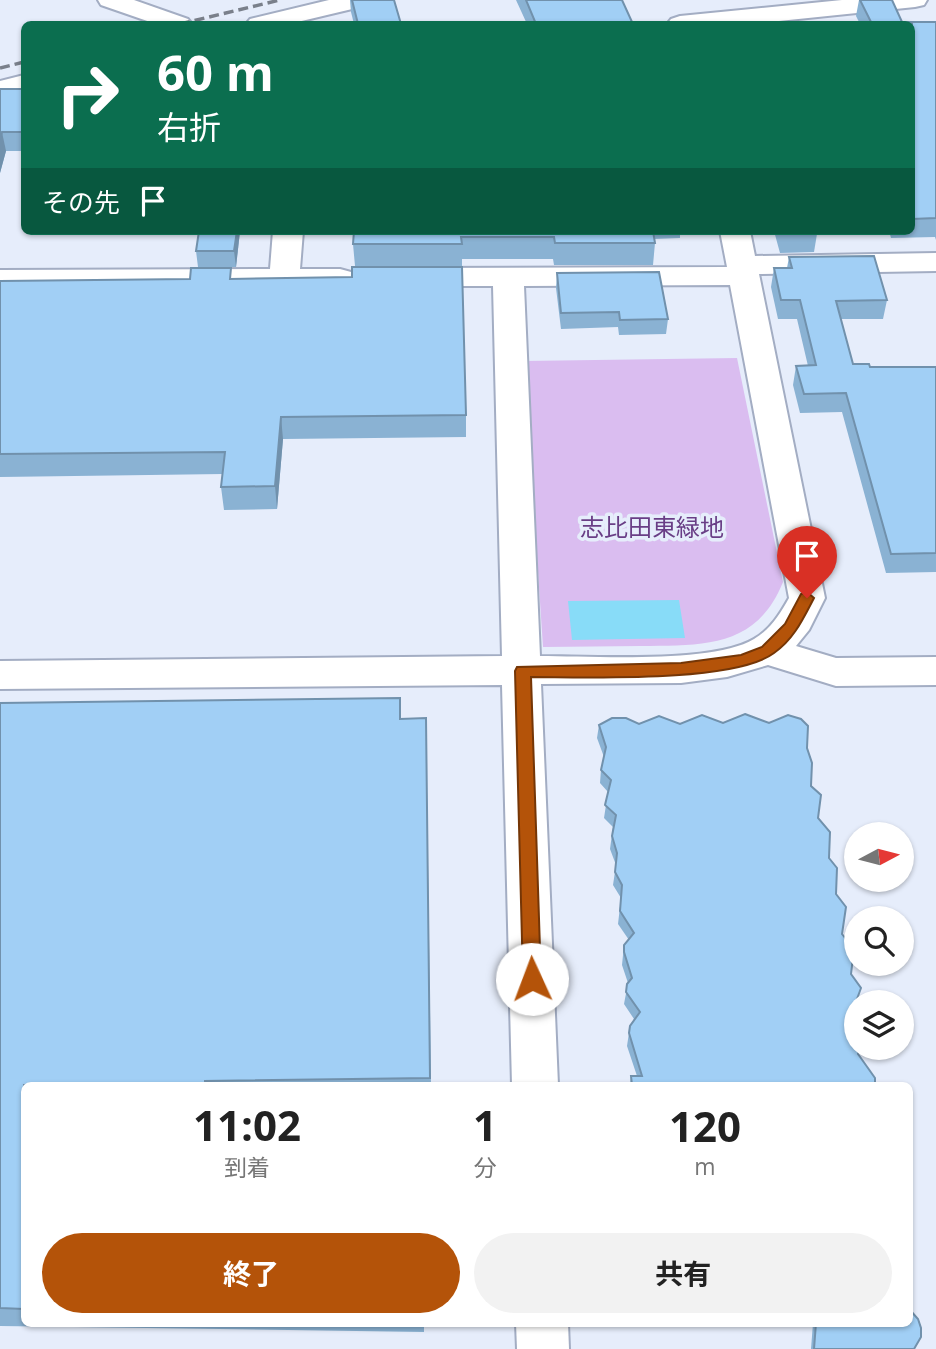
<!DOCTYPE html>
<html lang="ja">
<head>
<meta charset="utf-8">
<style>
	body { margin:0; font-family:"Open Sans","Noto Sans JP",sans-serif; background:#f2f2f2; color:#222; height:100vh; display:flex; flex-direction:column; font-size:26px; white-space:nowrap }
	* { box-sizing:border-box; margin:0 }
	p { font-size:23px; color:#767676 }
	.icon { flex:none; width:38px; height:38px; fill:none; stroke:currentColor; stroke-width:2; stroke-linecap:round; stroke-linejoin:round }
	.map { position:relative; flex:1; overflow:hidden }
	.details { position:absolute; left:21px; top:1082px; width:892px; height:245px; display:flex; flex-direction:column; background:#fff; border-radius:10px; box-shadow:0 2px 5px #0004 }
	.details>* { flex:none }
	.guide { position:absolute; left:21px; top:21px; width:894px; height:214px; border-radius:10px; box-shadow:0 2px 5px #0004; background:#0b6e4f; color:#fff; overflow:hidden }
	.needle { width:46px; rotate:83deg }
	.tools { position:absolute; left:844px; top:822px; display:grid; gap:14px }
	.tools a { display:grid; place-items:center; width:70px; height:70px; border-radius:50%; background:#fff; box-shadow:0 2px 5px #0004; font-size:35px }
	.pin { position:absolute; display:grid; place-items:center; width:60px; height:60px; color:#fff; margin:-72px -30px; border-radius:50% 50% 50% 0; rotate:-45deg; box-shadow:0 0 7px #0007 }
	.pin .icon { rotate:45deg }
	.me { position:absolute; width:77px; margin:-38px; rotate:358deg; stroke-linejoin:round; filter:drop-shadow(0 0 5px #0008) }
	.turn { display:flex; align-items:center; gap:24px; height:147px; padding:0 21px; font-size:32px }
	.turn .icon { width:91px; height:91px; stroke-width:2.5 }
	.turn b { display:block; font-size:49px; line-height:60px }
	.then { display:flex; align-items:center; height:66px; padding:0 21px; background:#0003; gap:14px; font-size:26px }
	.eta { display:flex; justify-content:space-evenly; align-items:center; height:119px; text-align:center }
	.eta b { font-size:42px; font-weight:700; line-height:49px }
	.cta { display:flex; gap:14px; margin-top:auto; padding:14px 21px }
	.cta a { flex:1; height:80px; border-radius:42px; background:#b45309; color:#fff; font-size:28px; font-weight:700; line-height:80px; text-align:center }
	.cta a+a { background:#f2f2f2; color:#222 }
	.map>svg:first-child { display:block }
</style>
</head>
<body>
<div class="map">
<svg width="936" height="1349" viewBox="0 0 936 1349">
	<rect width="100%" height="100%" fill="#e6edfb"/>
	<path fill="#dabdf0" d="M737 358 783 582C756 649 702 645 641 646 609 646 576 647 543 647L524 361Z"/>
	<path fill="#88dcf8" d="M679 600 685 638 572 640 568 601Z"/>
	<g fill="none" stroke-linecap="round" stroke-linejoin="round">
		<defs>
			<g id="minor">
				<path d="M98 0H134L188 19 192 24H156L101 5Z"/>
				<path d="M329 0H372L369 5 289 24H246L250 19Z"/>
				<path d="M842 0H927L924 5 915 7 749 24H667L671 19 680 16Z"/>
				<path d="M24 75V91L0 97V81Z"/>
				<path d="M273 231H303L300 269H340L351 272 355 278 351 284 340 287 0 288V270L270 269Z"/>
				<path d="M720 231H750L755 256 936 253V271L759 274 825 598 809 630 796 646 836 658 936 657V685L836 686 768 665 727 677 681 683 541 684 558 1085H512L502 685 0 689V661L502 656 493 286H411L400 283 396 277 400 271 411 268 727 267ZM730 285 789 598C780 614 771 629 754 639 713 664 591 656 540 656L524 286Z"/>
				<path d="M516 1323H568L569 1349H517Z"/>
			</g>
		</defs>
		<use href="#minor" stroke="#a3adc3" stroke-width="4"/>
		<use href="#minor" fill="#fff" fill-rule="evenodd"/>
		<g stroke="#7a808b" stroke-width="3.5" stroke-dasharray="10 5" stroke-linecap="butt">
			<path d="M180 24 280 0"/>
			<path d="M0 68 24 62"/>
		</g>
	</g>
	<g fill="#8ab2d3">
		<path d="M350 0H394L401 24H354L351 12Z"/>
		<path d="M516 0H622L632 22 653 24H527Z"/>
		<path d="M859 0H892L902 22H936V240L935 237 891 238 889 231H912V24H860L856 16Z"/>
		<path d="M0 89H24V151H6L0 173Z"/>
		<path d="M199 231H240L236 267H198L196 251Z"/>
		<path d="M354 231H680V238L654 239 655 243 653 265H554L553 259H462V266H355L353 244Z"/>
		<path d="M774 231H816L817 234 814 252 780 253Z"/>
		<path d="M789 257 887 300 883 319H841L853 364 870 367H936V572L886 573 842 412 800 413 793 385 796 366H808L797 319H778L771 287 774 268H787Z"/>
		<path d="M557 273 668 319 666 334 619 335 618 327 561 329 556 288Z"/>
		<path d="M232 279 466 415V437L283 439 277 509 224 510 221 487 223 474 0 477V281Z"/>
		<path d="M0 703 401 719 426 718 431 1085H24V1323H424V1332L0 1326Z"/>
		<path d="M723 723 807 748 811 786 818 818 829 858 842 934 851 974 853 1010 859 1056 875 1085H630L631 1076H637L627 1046 630 1026 634 1019 624 1004 628 983 622 965 624 945 629 940 618 924 621 898 613 885 616 865 610 849 613 827 604 818 608 792 600 783 601 770 604 757 597 738 599 725Z"/>
		<path d="M813 1323H910L914 1349H811Z"/>
	</g>
	<g fill="#7191ac">
		<path d="M2 132 6 151 0 173V139Z"/>
		<path d="M237 231H240L236 267 234 251Z"/>
		<path d="M281 417 283 439 277 509 275 486Z"/>
	</g>
	<g fill="#a1cff5" stroke="#7191ac" stroke-width="2">
		<path d="M352 0H394L401 24H358Z"/>
		<path d="M526 0H622L632 22H652L653 24H536Z"/>
		<path d="M860 0H892L902 22H936V218L912 219V24H872Z"/>
		<path d="M0 89H24V132H2L0 139Z"/>
		<path d="M199 231H237L234 251H196Z"/>
		<path d="M354 231H653L655 243H555L554 237H461L462 244H353Z"/>
		<path d="M782 231H816L817 234H783Z"/>
		<path d="M874 256 887 300 836 301 853 364H869L870 367H936V553L891 554 846 393 804 394 796 366 816 365 800 300H781L774 268H792L789 257Z"/>
		<path d="M352 267H462L466 415 281 417 275 486 221 487 225 452 0 454V281L190 279 191 268H231L230 279 352 277Z"/>
		<path d="M659 272 668 319 620 320 619 312 561 313 557 273Z"/>
		<path d="M400 698V719L426 718 430 1078 205 1081V1085H24V1309L0 1308V703Z"/>
		<path d="M745 714 769 723 788 715 801 719 808 726 807 748 812 763 811 786 821 795 818 818 830 832 829 858 837 868 836 894 846 907 842 934 854 949 851 974 861 988 853 1010 856 1013V1048H861L858 1054 875 1078V1085H632L631 1076H642L629 1033 630 1026 640 1012 626 992 627 984 632 978 624 952V945L634 933 620 911 622 885 615 872 617 853 612 836 616 815 605 805 611 780 601 770 606 747 599 725 612 718H626L639 724 659 716 680 724 702 715 723 723Z"/>
		<path d="M910 1310 918 1319 921 1328V1337L914 1349H814L816 1323H910Z"/>
	</g>
	<path fill="#b45309" stroke="#753606" stroke-width="2" d="M807 592 814 598C803 619 794 639 774 653 734 683 584 677 531 677L541 979 538 984 532 987 525 984 523 979 515 671 517 667 681 663 741 655 762 647 785 624 801 594Z"/>
	<g text-anchor="middle" dominant-baseline="central" stroke-width="7" stroke-linejoin="round" paint-order="stroke">
		<g font-size="24" fill="#693e86" stroke="#e6edfb">
			<text x="652" y="526">志比田東緑地</text>
		</g>
	</g>
</svg>
<div class="tools">
<a><svg class="needle" viewBox="-14 -14 28 28"><path d="M0-13l5 13h-10z" fill="#e53935"/><path d="M0 13l5-13h-10z" fill="#767676"/></svg></a>
<a><svg class="icon" aria-label="search" viewBox="0 0 24 24"><circle cx="10" cy="10" r="6"/><path d="M15 15l6 6"/></svg></a>
<a><svg class="icon" aria-label="layers" viewBox="0 0 24 24"><path d="M12 4l9 5-9 5-9-5zM3 14l9 5 9-5"/></svg></a>
</div>
<div class="pin" style="left:807px;top:598px;background:#d93025"><svg class="icon" aria-label="arrive" viewBox="0 0 24 24"><path d="M6 21V4h12l-3 4 3 4H6"/></svg></div>
<svg class="me" style="left:532px;top:979px" viewBox="-20 -20 40 40"><circle r="19" fill="#fff"/><path d="M0-13L10 11 0 6-10 11z" fill="#b45309"/></svg>
<div class="guide">
<div class="turn"><svg class="icon" aria-label="right" viewBox="0 0 24 24"><path d="M7 20v-9h11M14 6l5 5-5 5"/></svg><div><b>60 m</b>右折</div></div>
<div class="then">その先<svg class="icon" aria-label="arrive" viewBox="0 0 24 24"><path d="M6 21V4h12l-3 4 3 4H6"/></svg></div>
</div>
<section class="details">
<div class="eta">
<div><b>11:02</b><p>到着</p></div>
<div><b>1</b><p>分</p></div>
<div><b>120</b><p>m</p></div>
</div>
<div class="cta"><a>終了</a><a>共有</a></div>
</section>
</div>
</body>
</html>
